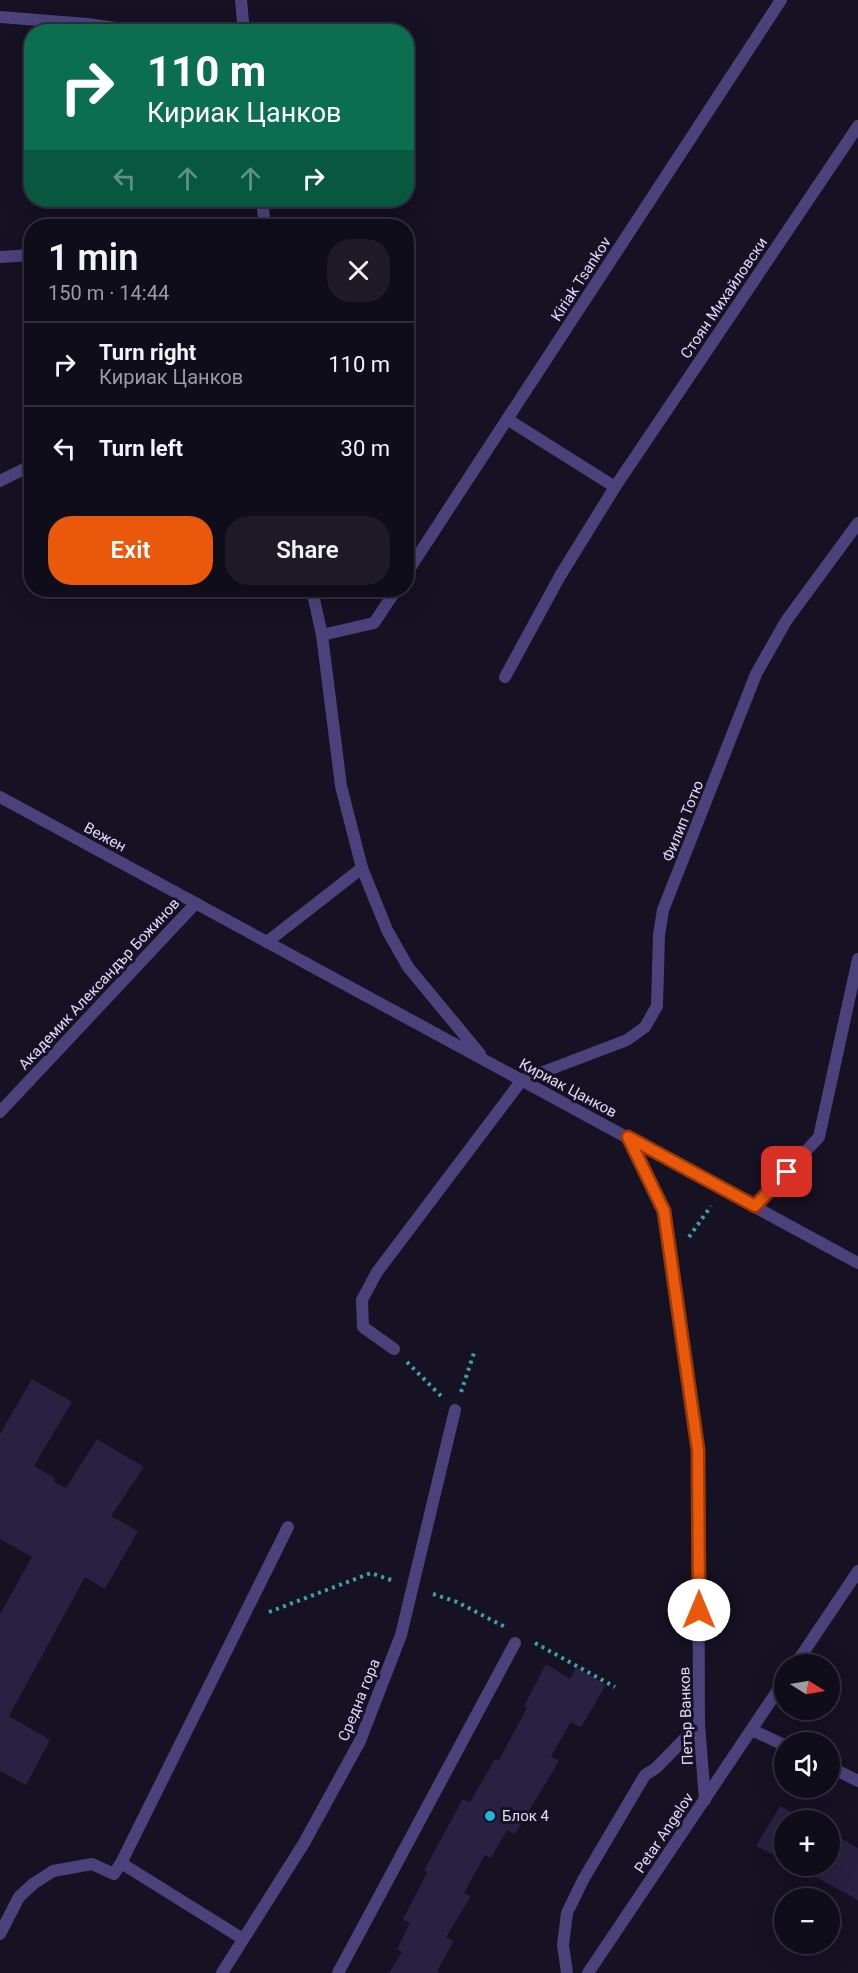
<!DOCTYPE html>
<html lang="en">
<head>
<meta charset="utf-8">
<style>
	body { margin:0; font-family:Roboto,sans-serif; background:#1e1b27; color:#f1f3f6; height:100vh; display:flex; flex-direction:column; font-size:22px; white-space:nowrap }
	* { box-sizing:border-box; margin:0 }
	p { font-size:20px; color:#9c9ca2 }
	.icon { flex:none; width:33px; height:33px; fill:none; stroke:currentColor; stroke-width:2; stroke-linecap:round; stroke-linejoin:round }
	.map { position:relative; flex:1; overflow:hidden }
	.sheet { position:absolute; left:24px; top:219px; width:390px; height:378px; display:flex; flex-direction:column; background:#100d1a; border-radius:24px; box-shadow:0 6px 24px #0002,0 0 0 2px #302d39 }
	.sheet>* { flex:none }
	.banner { position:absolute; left:24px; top:24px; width:390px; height:183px; border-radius:24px; box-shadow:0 6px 24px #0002,0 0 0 2px #302d39; background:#0b6e4f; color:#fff; overflow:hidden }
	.needle { width:39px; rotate:101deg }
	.fabs { position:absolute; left:774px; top:1654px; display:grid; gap:12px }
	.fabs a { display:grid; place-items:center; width:66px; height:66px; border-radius:50%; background:#100d1a; box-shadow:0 6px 24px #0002,0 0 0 2px #302d39; font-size:30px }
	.pin { position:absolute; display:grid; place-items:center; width:51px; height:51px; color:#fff; margin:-26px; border-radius:12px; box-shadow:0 3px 9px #0006 }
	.me { position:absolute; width:66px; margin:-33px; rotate:0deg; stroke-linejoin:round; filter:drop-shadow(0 0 4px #0008) }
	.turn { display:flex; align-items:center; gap:21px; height:126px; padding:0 24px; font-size:27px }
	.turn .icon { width:78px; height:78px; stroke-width:2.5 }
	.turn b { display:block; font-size:42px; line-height:51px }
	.lanes { display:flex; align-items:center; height:57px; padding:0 24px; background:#0003; justify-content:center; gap:30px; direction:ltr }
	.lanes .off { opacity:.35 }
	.round { display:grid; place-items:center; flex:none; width:63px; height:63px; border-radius:24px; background:#1e1b27 }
	.overview { display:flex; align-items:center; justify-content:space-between; height:102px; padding:0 24px }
	h1 { font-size:36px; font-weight:600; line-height:45px }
	.cta { display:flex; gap:12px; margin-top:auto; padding:12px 24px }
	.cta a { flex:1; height:69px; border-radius:24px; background:#ea580c; color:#fff; font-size:24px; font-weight:600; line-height:69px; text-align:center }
	.cta a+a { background:#1e1b27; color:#f1f3f6 }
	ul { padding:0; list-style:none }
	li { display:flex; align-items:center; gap:18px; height:84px; padding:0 24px; border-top:2px solid #302d39 }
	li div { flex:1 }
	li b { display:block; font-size:22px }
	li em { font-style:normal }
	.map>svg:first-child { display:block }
</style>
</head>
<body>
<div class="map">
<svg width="858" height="1973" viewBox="0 0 858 1973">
	<rect width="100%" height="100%" fill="#161123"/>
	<g fill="#2a2041">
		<path d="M32 1379 72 1402 34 1466 55 1478 54 1482 66 1488 97 1439 144 1467 111 1516 138 1531 105 1589 85 1577 9 1716 50 1740 26 1785 0 1771V1614L32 1557 0 1539V1434Z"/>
		<path d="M546 1664 570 1679 576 1667 606 1685 581 1727 571 1722 551 1756 559 1761 515 1834 507 1830 491 1858 485 1855 464 1893 471 1896 446 1937 454 1941 437 1971 440 1973H389L402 1952 397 1949 410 1923 403 1919 427 1873 424 1870 463 1799 470 1802 495 1759 499 1760 527 1708 524 1706Z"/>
		<path d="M780 1806 809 1821H784V1860L756 1846Z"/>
		<path d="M830 1832 858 1848V1900L795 1866H830Z"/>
	</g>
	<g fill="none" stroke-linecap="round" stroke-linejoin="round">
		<g stroke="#3ea2a8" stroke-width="4" stroke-dasharray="3 4.5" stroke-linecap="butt">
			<path d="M689 1237 711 1206"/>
			<path d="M407 1362 442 1397"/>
			<path d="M461 1392 475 1350"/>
			<path d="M433 1594 457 1602 505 1627"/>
			<path d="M269 1612 371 1573 394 1581"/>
			<path d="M535 1643 615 1687"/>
		</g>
		<g stroke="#4b427c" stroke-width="12">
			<path d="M394 1349 363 1327 362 1300 377 1272 522 1080"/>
			<path d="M243 1939 121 1863 288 1527"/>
			<path d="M338 1973 515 1643"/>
		</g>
		<g stroke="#4b427c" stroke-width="12">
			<path d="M241 0 244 32"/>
			<path d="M0 17 87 24 145 32"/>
			<path d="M262 200 265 226"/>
			<path d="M0 257 32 255"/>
			<path d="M507 419 615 487"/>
			<path d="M0 481 32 465"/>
			<path d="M406 574 781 0"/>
			<path d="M312 590 322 635 341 786 362 868 387 930 408 967 480 1054"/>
			<path d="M322 635 374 623 396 590"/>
			<path d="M505 677 560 576 615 487 858 126"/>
			<path d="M0 797 858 1263"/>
			<path d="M267 942 362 868"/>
			<path d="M522 1080 627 1040 645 1027 657 1006 659 935 663 910 756 674 786 621 858 523"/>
			<path d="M0 1112 196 903"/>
			<path d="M628 1137 664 1211 698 1451 699 1724 705 1800"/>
			<path d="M755 1206 819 1137 858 959"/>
			<path d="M795 1665 858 1571"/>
			<path d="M752 1730 784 1745"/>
			<path d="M830 1767 858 1781"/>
			<path d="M0 1934 19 1897 33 1884 53 1871 92 1864 114 1874 121 1863"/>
			<path d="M222 1973 304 1843 360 1741 401 1635 455 1410"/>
			<path d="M567 1973 563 1945 567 1913 583 1880 645 1775 656 1768 699 1724"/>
			<path d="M588 1973 784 1681"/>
		</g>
	</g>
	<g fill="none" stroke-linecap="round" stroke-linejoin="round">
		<defs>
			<path id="route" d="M699 1610 698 1450 664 1211 628 1137 755 1206 787 1172"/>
		</defs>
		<use href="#route" stroke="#983908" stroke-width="15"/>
		<use href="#route" stroke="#ea580c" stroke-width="10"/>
	</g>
	<circle fill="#1db7e2" stroke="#161123" stroke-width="2" cx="490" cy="1816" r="6"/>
	<g text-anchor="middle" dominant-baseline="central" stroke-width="6" stroke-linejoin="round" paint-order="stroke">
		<g font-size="15" fill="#e0d8fa" stroke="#161123">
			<text transform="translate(581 279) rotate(-57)">Kiriak Tsankov</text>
			<text transform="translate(724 298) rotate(-56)">Стоян Михайловски</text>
			<text transform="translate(683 821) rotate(-68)">Филип Тотю</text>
			<text transform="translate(105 837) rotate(28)">Вежен</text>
			<text transform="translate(99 984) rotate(-47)">Академик Александър Божинов</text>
			<text transform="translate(568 1088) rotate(28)">Кириак Цанков</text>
			<text transform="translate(359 1700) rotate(-68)">Средна гора</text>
			<text transform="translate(686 1716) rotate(-92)">Петър Ванков</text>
			<text transform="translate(664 1833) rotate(-56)">Petar Angelov</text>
		</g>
		<g font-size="15" fill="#e0d8fa" stroke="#161123" text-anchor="start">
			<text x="502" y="1816">Блок 4</text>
		</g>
	</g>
</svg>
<div class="fabs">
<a><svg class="needle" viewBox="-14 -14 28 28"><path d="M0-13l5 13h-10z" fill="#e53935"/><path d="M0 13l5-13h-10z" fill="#9c9ca2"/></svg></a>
<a><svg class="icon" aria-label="sound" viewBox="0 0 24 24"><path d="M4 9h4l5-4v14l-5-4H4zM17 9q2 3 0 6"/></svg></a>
<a>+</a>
<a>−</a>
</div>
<div class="pin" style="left:787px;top:1172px;background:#d93025"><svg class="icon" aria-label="arrive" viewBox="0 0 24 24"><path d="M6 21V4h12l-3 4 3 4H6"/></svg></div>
<svg class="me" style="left:699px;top:1610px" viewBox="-20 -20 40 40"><circle r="19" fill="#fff"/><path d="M0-13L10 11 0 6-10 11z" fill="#ea580c"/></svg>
<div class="banner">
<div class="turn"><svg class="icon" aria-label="right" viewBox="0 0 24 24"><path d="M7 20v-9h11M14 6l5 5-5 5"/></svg><div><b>110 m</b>Кириак Цанков</div></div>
<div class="lanes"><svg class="icon off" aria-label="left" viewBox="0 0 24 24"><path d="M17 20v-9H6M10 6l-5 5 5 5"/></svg><svg class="icon off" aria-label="ahead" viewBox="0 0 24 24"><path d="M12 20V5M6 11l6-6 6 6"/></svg><svg class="icon off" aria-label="ahead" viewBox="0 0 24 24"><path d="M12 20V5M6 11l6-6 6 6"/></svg><svg class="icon" aria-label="right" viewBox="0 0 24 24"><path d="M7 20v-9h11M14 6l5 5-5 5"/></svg></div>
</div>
<section class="sheet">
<div class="overview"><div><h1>1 min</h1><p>150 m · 14:44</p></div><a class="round"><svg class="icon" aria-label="close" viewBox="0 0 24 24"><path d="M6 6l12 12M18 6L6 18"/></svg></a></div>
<ul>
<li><svg class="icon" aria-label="right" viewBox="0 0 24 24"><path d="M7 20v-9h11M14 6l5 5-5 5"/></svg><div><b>Turn right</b><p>Кириак Цанков</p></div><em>110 m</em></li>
<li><svg class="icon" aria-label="left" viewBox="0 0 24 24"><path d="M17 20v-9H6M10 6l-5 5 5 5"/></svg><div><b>Turn left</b></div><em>30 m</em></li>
</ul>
<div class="cta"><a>Exit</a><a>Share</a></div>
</section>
</div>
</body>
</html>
